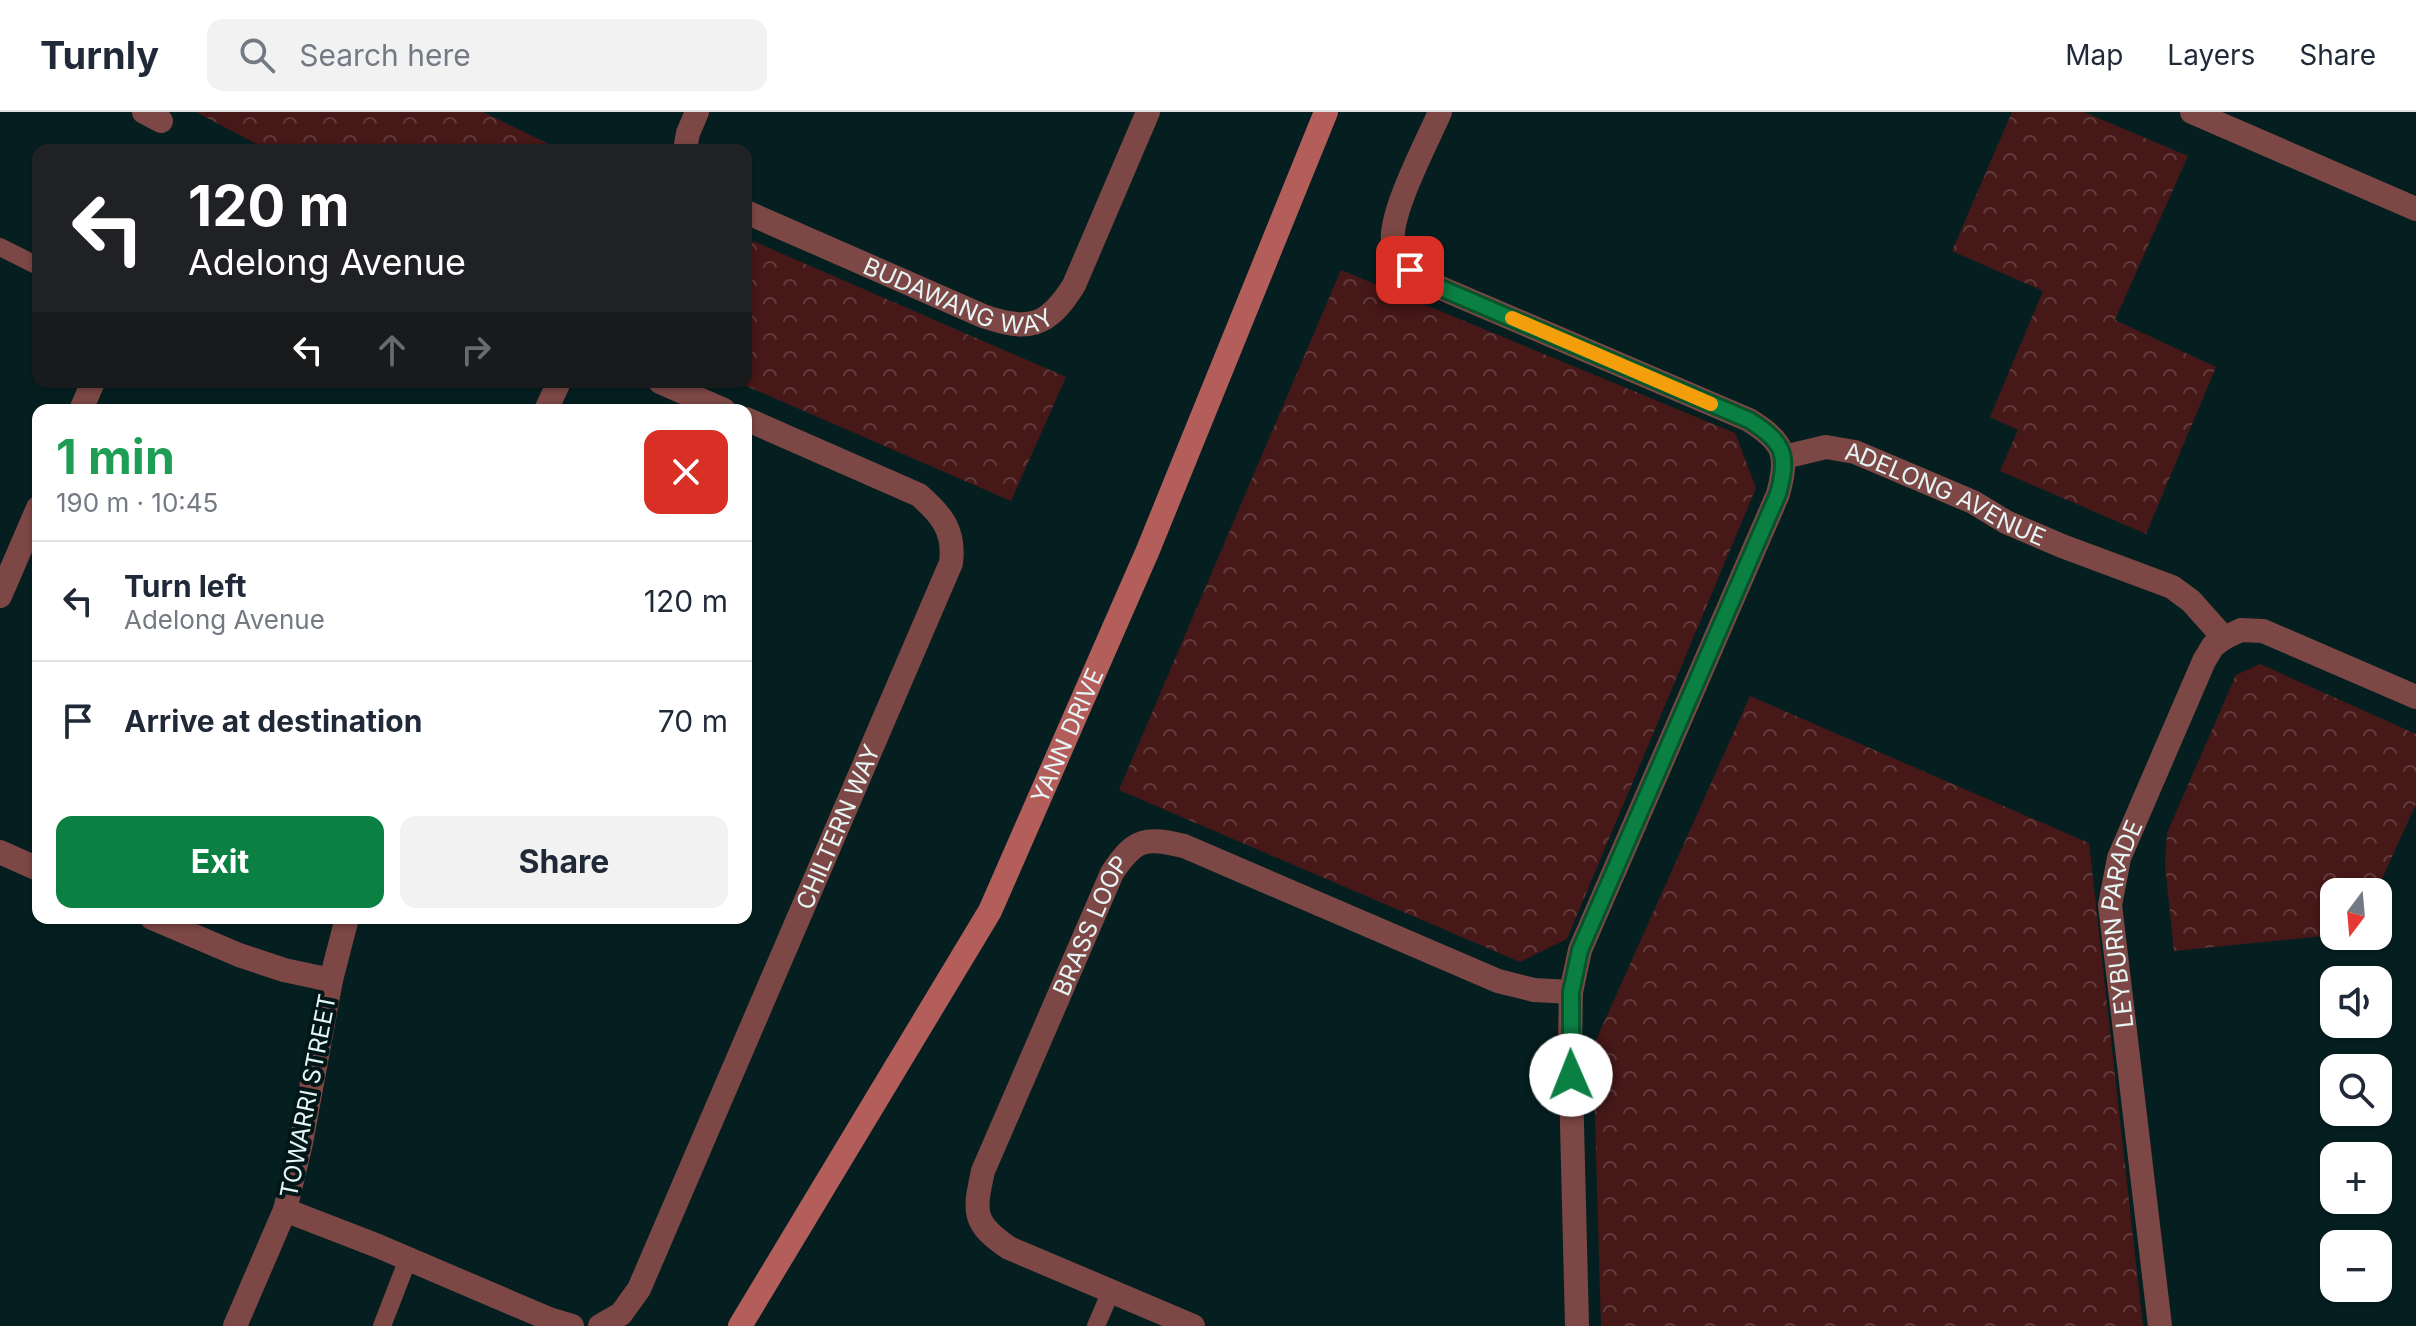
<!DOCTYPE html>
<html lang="en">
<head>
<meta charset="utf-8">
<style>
	body { margin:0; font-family:Inter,sans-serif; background:#f2f2f3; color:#1f2937; height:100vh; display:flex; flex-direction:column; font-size:30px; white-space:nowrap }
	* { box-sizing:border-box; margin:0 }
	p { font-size:26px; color:#747a83 }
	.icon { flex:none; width:44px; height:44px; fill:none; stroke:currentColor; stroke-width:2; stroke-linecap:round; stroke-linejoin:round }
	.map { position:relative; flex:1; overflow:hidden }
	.sheet { position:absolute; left:32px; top:292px; width:720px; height:520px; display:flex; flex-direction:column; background:#fff; border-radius:16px; box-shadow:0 2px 6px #0004 }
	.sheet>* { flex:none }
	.hud { position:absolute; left:32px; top:32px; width:720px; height:244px; border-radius:16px; box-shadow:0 2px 6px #0004; background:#202124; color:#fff; overflow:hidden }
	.needle { width:52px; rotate:196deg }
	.buttons { position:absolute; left:2320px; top:766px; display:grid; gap:16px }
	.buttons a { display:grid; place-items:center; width:72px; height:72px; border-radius:16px; background:#fff; box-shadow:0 2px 6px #0004; font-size:40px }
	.pin { position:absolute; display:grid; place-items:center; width:68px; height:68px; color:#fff; margin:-34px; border-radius:16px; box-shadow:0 4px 12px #0006 }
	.me { position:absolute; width:88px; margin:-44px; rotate:359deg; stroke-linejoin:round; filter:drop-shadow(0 0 6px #0008) }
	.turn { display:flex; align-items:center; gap:28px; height:168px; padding:0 24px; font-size:36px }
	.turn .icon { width:104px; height:104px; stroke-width:2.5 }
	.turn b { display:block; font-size:56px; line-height:68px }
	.lanes { display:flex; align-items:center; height:76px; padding:0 24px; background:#0003; justify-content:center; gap:40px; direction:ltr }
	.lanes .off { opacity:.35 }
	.round { display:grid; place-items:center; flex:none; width:84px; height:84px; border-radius:16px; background:#f2f2f3 }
	.head { display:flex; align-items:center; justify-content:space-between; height:136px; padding:0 24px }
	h1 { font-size:48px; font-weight:700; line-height:60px; color:#1e9e55 }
	.button { display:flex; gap:16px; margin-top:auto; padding:16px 24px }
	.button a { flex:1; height:92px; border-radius:16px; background:#0b8043; color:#fff; font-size:32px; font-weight:700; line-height:92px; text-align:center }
	.button a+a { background:#f2f2f3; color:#1f2937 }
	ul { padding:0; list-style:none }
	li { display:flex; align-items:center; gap:24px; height:120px; padding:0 24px; border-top:2px solid #e0e1e3 }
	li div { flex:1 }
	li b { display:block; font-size:30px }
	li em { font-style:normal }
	header { display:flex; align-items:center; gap:48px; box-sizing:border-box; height:112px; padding:0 40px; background:#fff; border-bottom:2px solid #e0e1e3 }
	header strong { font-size:38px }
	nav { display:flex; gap:44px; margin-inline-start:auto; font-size:28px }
	.search { width:560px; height:72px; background:#f2f2f3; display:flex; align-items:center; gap:20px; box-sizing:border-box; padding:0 28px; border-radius:16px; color:#747a83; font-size:30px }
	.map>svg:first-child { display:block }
</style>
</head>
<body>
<header>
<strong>Turnly</strong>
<div class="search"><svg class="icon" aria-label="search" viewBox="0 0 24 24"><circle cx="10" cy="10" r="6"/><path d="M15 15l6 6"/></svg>Search here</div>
<nav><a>Map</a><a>Layers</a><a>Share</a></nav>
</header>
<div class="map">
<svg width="2416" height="1214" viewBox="0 0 2416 1214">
	<defs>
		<pattern id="forest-crowns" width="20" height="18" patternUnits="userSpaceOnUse" patternTransform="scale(2)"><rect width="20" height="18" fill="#471818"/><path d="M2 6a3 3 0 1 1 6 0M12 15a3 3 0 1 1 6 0" fill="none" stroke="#613a3a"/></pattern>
	</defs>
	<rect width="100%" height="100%" fill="#051f20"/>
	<g fill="url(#forest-crowns)">
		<path d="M196 0H483L561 38H268Z"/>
		<path d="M2012 0H2084L2188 44 2115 208 2216 255 2146 422 2000 359 2018 318 1990 305 2043 179 1952 139Z"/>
		<path d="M753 129 1066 265 1011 389 737 270H746V142Z"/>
		<path d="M1341 158 1735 321 1756 376 1567 827 1520 850 1119 678Z"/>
		<path d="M2260 552 2416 622V692L2376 780H2334V823L2174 839 2165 753 2167 721 2236 563Z"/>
		<path d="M1750 584 2089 731 2143 1214H1601L1593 935Z"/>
	</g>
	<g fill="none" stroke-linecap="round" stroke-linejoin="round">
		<g stroke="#7c4744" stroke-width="18">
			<path d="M0 135 38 154"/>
			<path d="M382 1214 408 1147"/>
			<path d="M1096 1214 1111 1179"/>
		</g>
		<g stroke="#7c4744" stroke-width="24">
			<path d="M144 0 161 9"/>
			<path d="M1440 0C1428 28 1389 101 1393 130 1395 149 1414 161 1429 171L1749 308C1784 330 1789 342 1778 382L1580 838 1571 880 1570 931 1577 1214"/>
			<path d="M2192 0 2416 97"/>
			<path d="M685 38 688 21 697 0"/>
			<path id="s1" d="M746 100 983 204C1029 220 1048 215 1074 173L1148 0"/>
			<path d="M660 270 724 298"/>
			<path d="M81 298 93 270"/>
			<path d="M546 298 559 270"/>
			<path id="s2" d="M1784 345 1826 335 1855 340 1973 390 2006 410 2062 434 2172 475 2191 489 2224 526 2241 518 2263 519 2416 585"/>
			<path d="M0 484 38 396"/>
			<path d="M0 740 38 757"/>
			<path d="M152 806 239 843 284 858 331 868 301 1031 285 1098 235 1214"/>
			<path d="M331 868 347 806"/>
			<path d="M285 1098 378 1134 549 1207 572 1214"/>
			<path id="s3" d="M600 1214 621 1202 639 1177 951 451C955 419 942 403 919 383L746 307"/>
			<path id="s4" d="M1193 1214 1009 1136C972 1111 974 1100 983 1059L1112 761C1135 726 1145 725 1184 734L1498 869 1534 878 1571 880"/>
			<path id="s5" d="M2160 1214 2110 793 2119 746 2204 549 2213 534 2224 526"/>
		</g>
		<path stroke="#b35e5b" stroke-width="24" id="s6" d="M740 1214 990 799 1148 438 1326 0"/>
	</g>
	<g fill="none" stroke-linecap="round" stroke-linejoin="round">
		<defs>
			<path id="route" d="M1410 158 1429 171 1749 308C1784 330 1789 342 1778 382L1580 838 1571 880V963"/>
		</defs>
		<use href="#route" stroke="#07532c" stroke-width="20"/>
		<use href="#route" stroke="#0b8043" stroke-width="14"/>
		<path stroke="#f59e0b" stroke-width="14" d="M1512 206 1711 292"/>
	</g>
	<g text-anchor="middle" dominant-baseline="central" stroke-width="8" stroke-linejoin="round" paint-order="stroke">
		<g font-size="24" fill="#e5f4f4" stroke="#001617">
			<text stroke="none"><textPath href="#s1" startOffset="230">BUDAWANG WAY</textPath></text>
			<text stroke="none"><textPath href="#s2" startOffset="172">ADELONG AVENUE</textPath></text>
			<text stroke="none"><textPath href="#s6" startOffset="676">YANN DRIVE</textPath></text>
			<text stroke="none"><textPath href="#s3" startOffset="558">CHILTERN WAY</textPath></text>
			<text stroke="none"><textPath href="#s5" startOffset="406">LEYBURN PARADE</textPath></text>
			<text stroke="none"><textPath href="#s4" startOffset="558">BRASS LOOP</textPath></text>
			<text transform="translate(308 984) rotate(-79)">TOWARRI STREET</text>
		</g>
	</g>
</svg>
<div class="buttons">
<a><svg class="needle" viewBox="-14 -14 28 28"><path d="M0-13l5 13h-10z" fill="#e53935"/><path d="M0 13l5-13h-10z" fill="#747a83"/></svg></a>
<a><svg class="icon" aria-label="sound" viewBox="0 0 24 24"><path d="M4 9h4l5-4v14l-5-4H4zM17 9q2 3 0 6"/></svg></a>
<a><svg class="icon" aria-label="search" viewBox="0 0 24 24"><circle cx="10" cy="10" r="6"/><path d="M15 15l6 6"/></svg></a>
<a>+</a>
<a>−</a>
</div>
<div class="pin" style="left:1410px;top:158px;background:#d93025"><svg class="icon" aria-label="arrive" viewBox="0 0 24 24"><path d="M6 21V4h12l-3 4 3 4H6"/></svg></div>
<svg class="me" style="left:1571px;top:963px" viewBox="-20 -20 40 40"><circle r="19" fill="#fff"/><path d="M0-13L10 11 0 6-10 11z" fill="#0b8043"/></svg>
<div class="hud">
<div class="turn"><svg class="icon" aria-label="left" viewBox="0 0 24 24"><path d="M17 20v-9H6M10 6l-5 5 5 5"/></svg><div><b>120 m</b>Adelong Avenue</div></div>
<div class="lanes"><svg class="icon" aria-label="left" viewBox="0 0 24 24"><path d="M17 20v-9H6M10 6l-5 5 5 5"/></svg><svg class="icon off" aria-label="ahead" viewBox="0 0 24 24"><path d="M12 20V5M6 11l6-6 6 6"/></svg><svg class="icon off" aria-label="right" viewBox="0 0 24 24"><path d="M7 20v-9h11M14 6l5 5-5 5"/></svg></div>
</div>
<section class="sheet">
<div class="head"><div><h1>1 min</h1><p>190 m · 10:45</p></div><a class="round" style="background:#d93025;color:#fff"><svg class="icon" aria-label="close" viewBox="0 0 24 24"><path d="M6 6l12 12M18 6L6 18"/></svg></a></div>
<ul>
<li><svg class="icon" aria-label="left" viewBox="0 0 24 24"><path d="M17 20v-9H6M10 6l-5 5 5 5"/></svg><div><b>Turn left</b><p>Adelong Avenue</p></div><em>120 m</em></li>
<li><svg class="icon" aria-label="arrive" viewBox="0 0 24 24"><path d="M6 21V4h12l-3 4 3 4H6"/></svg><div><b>Arrive at destination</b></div><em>70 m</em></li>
</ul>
<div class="button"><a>Exit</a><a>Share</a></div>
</section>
</div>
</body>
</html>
